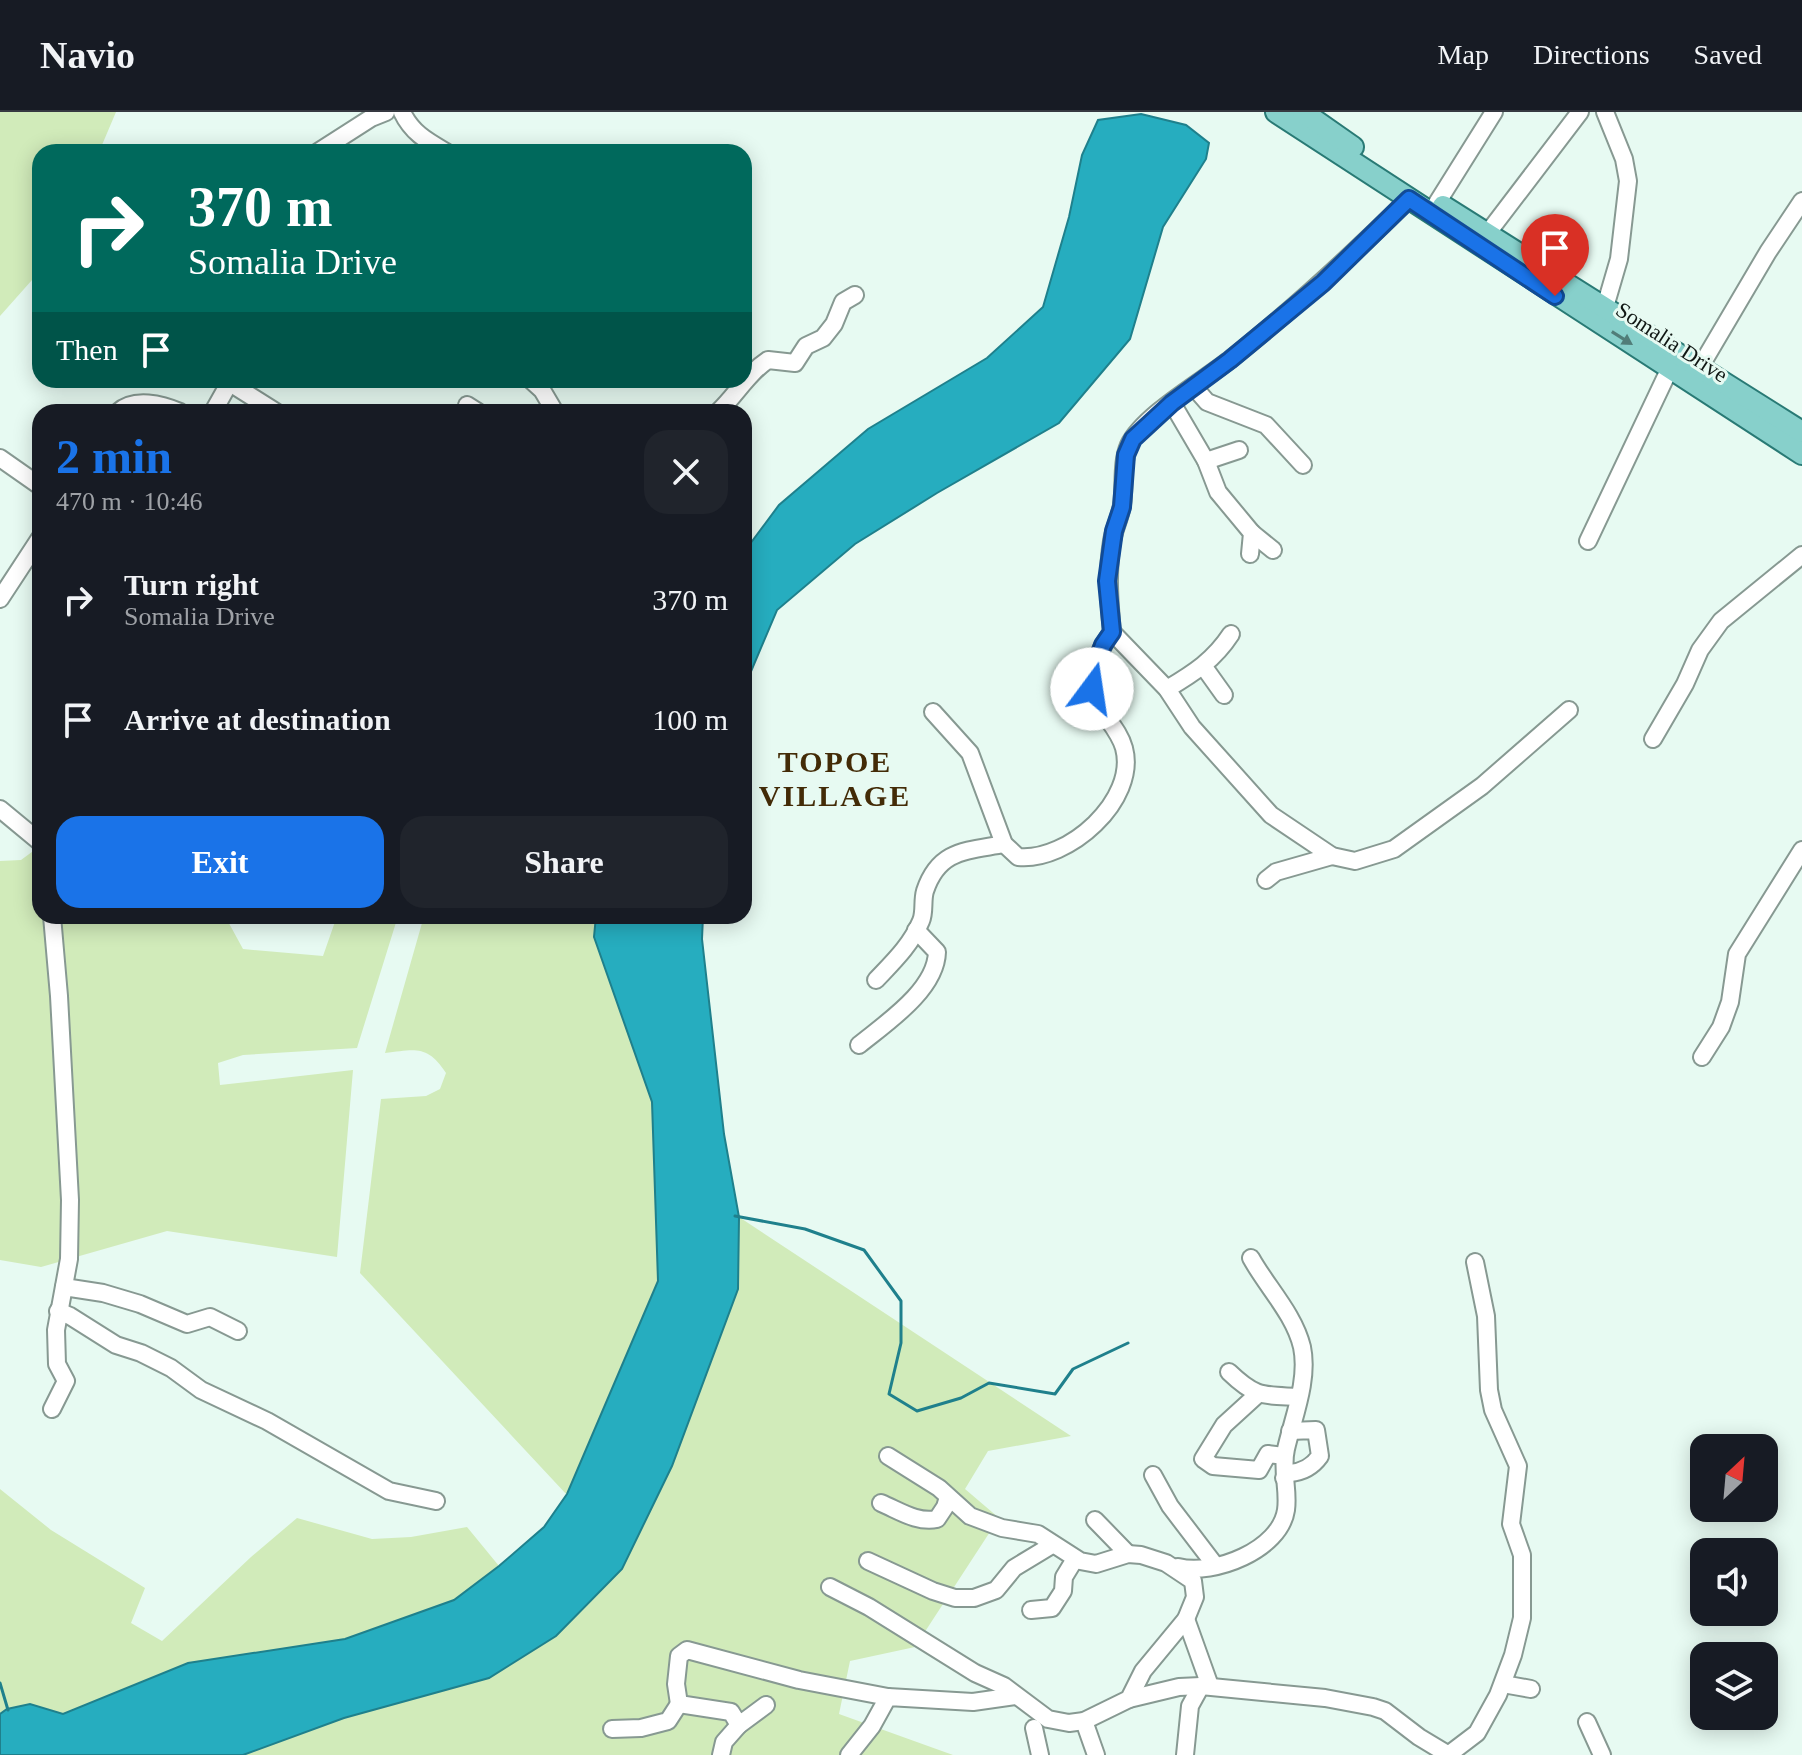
<!DOCTYPE html>
<html lang="en">
<head>
<meta charset="utf-8">
<style>
	body { margin:0; font-family:"Times New Roman",serif; background:#20242c; color:#f1f3f6; height:100vh; display:flex; flex-direction:column; font-size:30px; white-space:nowrap }
	* { box-sizing:border-box; margin:0 }
	p { font-size:26px; color:#9ea1a6 }
	.icon { flex:none; width:44px; height:44px; fill:none; stroke:currentColor; stroke-width:2; stroke-linecap:round; stroke-linejoin:round }
	.map { position:relative; flex:1; overflow:hidden }
	.sheet { position:absolute; left:32px; top:292px; width:720px; height:520px; display:flex; flex-direction:column; background:#171b24; border-radius:24px; box-shadow:0 4px 20px #0003 }
	.sheet>* { flex:none }
	.guide { position:absolute; left:32px; top:32px; width:720px; height:244px; border-radius:24px; box-shadow:0 4px 20px #0003; background:#00695c; color:#fff; overflow:hidden }
	.needle { width:52px; rotate:26deg }
	.controls { position:absolute; left:1690px; top:1322px; display:grid; gap:16px }
	.controls a { display:grid; place-items:center; width:88px; height:88px; border-radius:16px; background:#171b24; box-shadow:0 4px 20px #0003; font-size:40px }
	.pin { position:absolute; display:grid; place-items:center; width:68px; height:68px; color:#fff; margin:-82px -34px; border-radius:50% 50% 50% 0; rotate:-45deg; box-shadow:0 0 8px #0007 }
	.pin .icon { rotate:45deg }
	.me { position:absolute; width:88px; margin:-44px; rotate:14deg; stroke-linejoin:round; filter:drop-shadow(0 0 6px #0008) }
	.turn { display:flex; align-items:center; gap:28px; height:168px; padding:0 24px; font-size:36px }
	.turn .icon { width:104px; height:104px; stroke-width:2.5 }
	.turn b { display:block; font-size:56px; line-height:68px }
	.then { display:flex; align-items:center; height:76px; padding:0 24px; background:#0003; gap:16px; font-size:30px }
	.round { display:grid; place-items:center; flex:none; width:84px; height:84px; border-radius:24px; background:#20242c }
	.summary { display:flex; align-items:center; justify-content:space-between; height:136px; padding:0 24px }
	h1 { font-size:48px; font-weight:700; line-height:60px; color:#1a73e8 }
	.primary-button { display:flex; gap:16px; margin-top:auto; padding:16px 24px }
	.primary-button a { flex:1; height:92px; border-radius:24px; background:#1a73e8; color:#fff; font-size:32px; font-weight:700; line-height:92px; text-align:center }
	.primary-button a+a { background:#20242c; color:#f1f3f6 }
	ul { padding:0; list-style:none }
	li { display:flex; align-items:center; gap:24px; height:120px; padding:0 24px }
	li div { flex:1 }
	li b { display:block; font-size:30px }
	li em { font-style:normal }
	header { display:flex; align-items:center; gap:48px; box-sizing:border-box; height:112px; padding:0 40px; background:#171b24; border-bottom:2px solid #363941 }
	header strong { font-size:38px }
	nav { display:flex; gap:44px; margin-inline-start:auto; font-size:28px }
	.map>svg:first-child { display:block }
</style>
</head>
<body>
<header>
<strong>Navio</strong>
<nav><a>Map</a><a>Directions</a><a>Saved</a></nav>
</header>
<div class="map">
<svg width="1802" height="1643" viewBox="0 0 1802 1643">
	<rect width="100%" height="100%" fill="#e7faf2"/>
	<g fill="#d1ebba">
		<path d="M0 0H116L99 40H40V159L0 204Z"/>
		<path d="M40 734V804H225L243 837 323 844 337 804H398L357 936 243 943 218 951 220 973 353 958 337 1145 167 1119 41 1155 0 1148V749L21 748Z"/>
		<path d="M424 804H596L594 825 652 990 658 1169 567 1383 360 1161 381 987 426 984 440 977 446 961C428 933 416 937 385 941Z"/>
		<path d="M739 1105 1071 1324 988 1339 965 1377 999 1406 915 1535 850 1549 839 1602 953 1643H243L556 1524 622 1457 672 1354 738 1177Z"/>
		<path d="M0 1377 51 1418 145 1476 131 1511 162 1529 251 1445 297 1406 372 1427 411 1425 467 1415 499 1454 454 1488 345 1527 188 1551 63 1602 30 1592 8 1597 0 1602Z"/>
	</g>
	<g fill="#26adbf" stroke="#1f808c" stroke-width="2">
		<path d="M1141 2 1186 13 1209 31 1206 47 1163 115 1130 227 1059 311 937 381 855 432 777 498 744 576V440L779 393 868 317 987 246 1043 195 1069 105 1082 43 1098 8Z"/>
		<path d="M596 804H703L702 827 724 1022 739 1105 738 1177 672 1354 622 1457 556 1524 489 1566 344 1606 243 1643H0V1602L7 1597 30 1592 63 1602 188 1551 345 1527 454 1488 499 1454 544 1415 567 1382 658 1169 652 990 594 825Z"/>
	</g>
	<g fill="none" stroke-linecap="round" stroke-linejoin="round">
		<g stroke="#1f808c" stroke-width="3">
			<path d="M735 1104 805 1117 864 1138 901 1189V1231L889 1282 917 1299 961 1286 989 1271 1055 1282 1073 1257 1128 1231"/>
			<path d="M0 1571 8 1598"/>
		</g>
		<defs>
			<g id="minor">
				<path d="M402 0C412 21 427 29 446 40"/>
				<path d="M318 40 371 6 386 0"/>
				<path d="M1437 91 1494 0"/>
				<path d="M1487 122 1580 0"/>
				<path d="M1605 195 1619 147 1628 69 1624 47 1605 0"/>
				<path d="M1699 257 1768 140 1802 89"/>
				<path d="M531 268 542 278 555 300"/>
				<path d="M230 271 276 300"/>
				<path d="M1194 275 1207 290 1266 313 1303 353"/>
				<path d="M1172 291 1206 349 1218 380 1252 421 1250 442"/>
				<path d="M467 293 478 300"/>
				<path d="M118 300C134 285 162 292 180 300"/>
				<path d="M213 300 231 268"/>
				<path d="M718 300C736 283 748 261 768 248L795 251 806 234 823 226 834 212 843 190 855 183"/>
				<path d="M0 346 40 374"/>
				<path d="M1206 349 1239 338"/>
				<path d="M1252 421 1273 438"/>
				<path d="M1588 429 1670 256"/>
				<path d="M0 487 40 426"/>
				<path d="M1112 520 1167 577 1192 615 1271 703 1332 744 1355 749 1394 737 1482 674 1569 598"/>
				<path d="M1204 555 1224 583"/>
				<path d="M1167 577C1194 561 1214 548 1231 522"/>
				<path d="M933 600 970 641 1004 732 1018 745C1068 750 1138 688 1124 636 1118 614 1096 598 1092 577 1088 559 1102 534 1112 520 1109 489 1107 460 1112 429 1114 417 1120 406 1122 393 1125 374 1121 352 1129 333 1143 303 1205 268 1232 246 1294 197 1352 143 1409 87"/>
				<path d="M1653 627 1685 572 1700 538 1721 509 1802 443"/>
				<path d="M0 697 40 730"/>
				<path d="M1266 768 1276 760 1332 744"/>
				<path d="M876 868C893 850 911 833 921 809 925 800 922 789 925 779 939 737 967 739 1004 732"/>
				<path d="M859 933C886 911 936 878 937 840L916 818"/>
				<path d="M1702 945 1721 915 1730 890 1737 842 1802 738"/>
				<path d="M64 1175 103 1181 140 1192 187 1212 210 1205 238 1219"/>
				<path d="M58 1199 70 1204 116 1233 141 1241 171 1256 201 1278 267 1309 389 1379 436 1389"/>
				<path d="M1229 1260C1256 1286 1263 1283 1298 1285"/>
				<path d="M1258 1282 1224 1313 1203 1347 1213 1354 1259 1358 1268 1342 1284 1344"/>
				<path d="M52 1297 66 1269 57 1252 56 1218 69 1147 70 1088 59 884 52 804"/>
				<path d="M1153 1363 1170 1394 1215 1453"/>
				<path d="M1284 1366 1290 1361C1303 1360 1312 1355 1320 1344L1316 1318 1290 1319"/>
				<path d="M881 1391C900 1399 917 1411 937 1407L945 1395 948 1385"/>
				<path d="M1095 1408 1128 1442"/>
				<path d="M868 1449 933 1479 955 1486H974L996 1478 1014 1456 1052 1433"/>
				<path d="M1178 1455C1214 1464 1280 1438 1286 1398 1289 1378 1281 1358 1286 1337 1293 1306 1309 1268 1302 1235 1294 1202 1267 1175 1251 1146"/>
				<path d="M830 1475 869 1495 975 1561 1004 1574 1048 1607 1069 1611 1084 1609 1129 1587 1143 1559 1186 1507 1195 1485 1193 1469 1166 1451 1141 1443 1128 1442 1096 1452 1080 1449 1038 1422 1002 1416 970 1404 939 1376 888 1344"/>
				<path d="M1031 1498 1052 1496 1063 1479 1064 1465 1075 1447"/>
				<path d="M1186 1507 1210 1574"/>
				<path d="M1503 1572 1531 1577"/>
				<path d="M1129 1587 1179 1575 1201 1574 1325 1586 1373 1595 1385 1599 1419 1625 1449 1643"/>
				<path d="M766 1593 739 1613 731 1600 679 1592 676 1572 679 1544 687 1538 799 1568 888 1585"/>
				<path d="M1084 1609 1096 1643"/>
				<path d="M1587 1610 1602 1643"/>
				<path d="M1034 1616 1040 1643"/>
				<path d="M612 1617 641 1616 668 1609 679 1592"/>
				<path d="M721 1643 724 1630 739 1613"/>
				<path d="M849 1643 872 1614 888 1585 973 1590 1015 1584"/>
				<path d="M1185 1643 1190 1594 1201 1574"/>
				<path d="M1448 1643 1477 1621 1498 1583 1513 1543 1522 1506V1443L1511 1412 1518 1354 1493 1298 1489 1278 1486 1204 1475 1150"/>
			</g>
			<g id="major">
				<path d="M1276 0 1802 342"/>
				<path d="M1303 0 1353 35"/>
				<path d="M1443 94 1802 320"/>
			</g>
		</defs>
		<use href="#minor" stroke="#879992" stroke-width="20"/>
		<use href="#major" stroke="#297a75" stroke-width="24"/>
		<use href="#minor" stroke="#fff" stroke-width="16"/>
		<use href="#major" stroke="#87d0cb" stroke-width="20"/>
	</g>
	<defs><path id="oneway-solid" d="M-6-.8H1V-3.2L6.5 0L1 3.2V.8H-6Z" transform="scale(2)"/></defs>
	<use fill="#517d79" href="#oneway-solid" transform="translate(1622 226) rotate(32)"/>
	<g fill="none" stroke-linecap="round" stroke-linejoin="round">
		<defs>
			<path id="route" d="M1092 577 1096 553 1103 533 1112 520 1107 469 1114 419 1122 395 1126 343 1133 327 1172 291 1230 248 1323 171 1409 87 1555 184"/>
		</defs>
		<use href="#route" stroke="#114b97" stroke-width="20"/>
		<use href="#route" stroke="#1a73e8" stroke-width="14"/>
	</g>
	<g text-anchor="middle" dominant-baseline="central" stroke-width="6" stroke-linejoin="round" paint-order="stroke">
		<g font-size="22" fill="#101714" stroke="#e7faf2">
			<text transform="translate(1672 230) rotate(33)">Somalia Drive</text>
		</g>
		<g font-size="30" font-weight="bold" letter-spacing="2" fill="#432b07" stroke="#e7faf2">
			<text x="835" y="649">TOPOE<tspan x="835" dy="34">VILLAGE</tspan></text>
		</g>
	</g>
</svg>
<div class="controls">
<a><svg class="needle" viewBox="-14 -14 28 28"><path d="M0-13l5 13h-10z" fill="#e53935"/><path d="M0 13l5-13h-10z" fill="#9ea1a6"/></svg></a>
<a><svg class="icon" aria-label="sound" viewBox="0 0 24 24"><path d="M4 9h4l5-4v14l-5-4H4zM17 9q2 3 0 6"/></svg></a>
<a><svg class="icon" aria-label="layers" viewBox="0 0 24 24"><path d="M12 4l9 5-9 5-9-5zM3 14l9 5 9-5"/></svg></a>
</div>
<div class="pin" style="left:1555px;top:184px;background:#d93025"><svg class="icon" aria-label="arrive" viewBox="0 0 24 24"><path d="M6 21V4h12l-3 4 3 4H6"/></svg></div>
<svg class="me" style="left:1092px;top:577px" viewBox="-20 -20 40 40"><circle r="19" fill="#fff"/><path d="M0-13L10 11 0 6-10 11z" fill="#1a73e8"/></svg>
<div class="guide">
<div class="turn"><svg class="icon" aria-label="right" viewBox="0 0 24 24"><path d="M7 20v-9h11M14 6l5 5-5 5"/></svg><div><b>370 m</b>Somalia Drive</div></div>
<div class="then">Then<svg class="icon" aria-label="arrive" viewBox="0 0 24 24"><path d="M6 21V4h12l-3 4 3 4H6"/></svg></div>
</div>
<section class="sheet">
<div class="summary"><div><h1>2 min</h1><p>470 m · 10:46</p></div><a class="round"><svg class="icon" aria-label="close" viewBox="0 0 24 24"><path d="M6 6l12 12M18 6L6 18"/></svg></a></div>
<ul>
<li><svg class="icon" aria-label="right" viewBox="0 0 24 24"><path d="M7 20v-9h11M14 6l5 5-5 5"/></svg><div><b>Turn right</b><p>Somalia Drive</p></div><em>370 m</em></li>
<li><svg class="icon" aria-label="arrive" viewBox="0 0 24 24"><path d="M6 21V4h12l-3 4 3 4H6"/></svg><div><b>Arrive at destination</b></div><em>100 m</em></li>
</ul>
<div class="primary-button"><a>Exit</a><a>Share</a></div>
</section>
</div>
</body>
</html>
